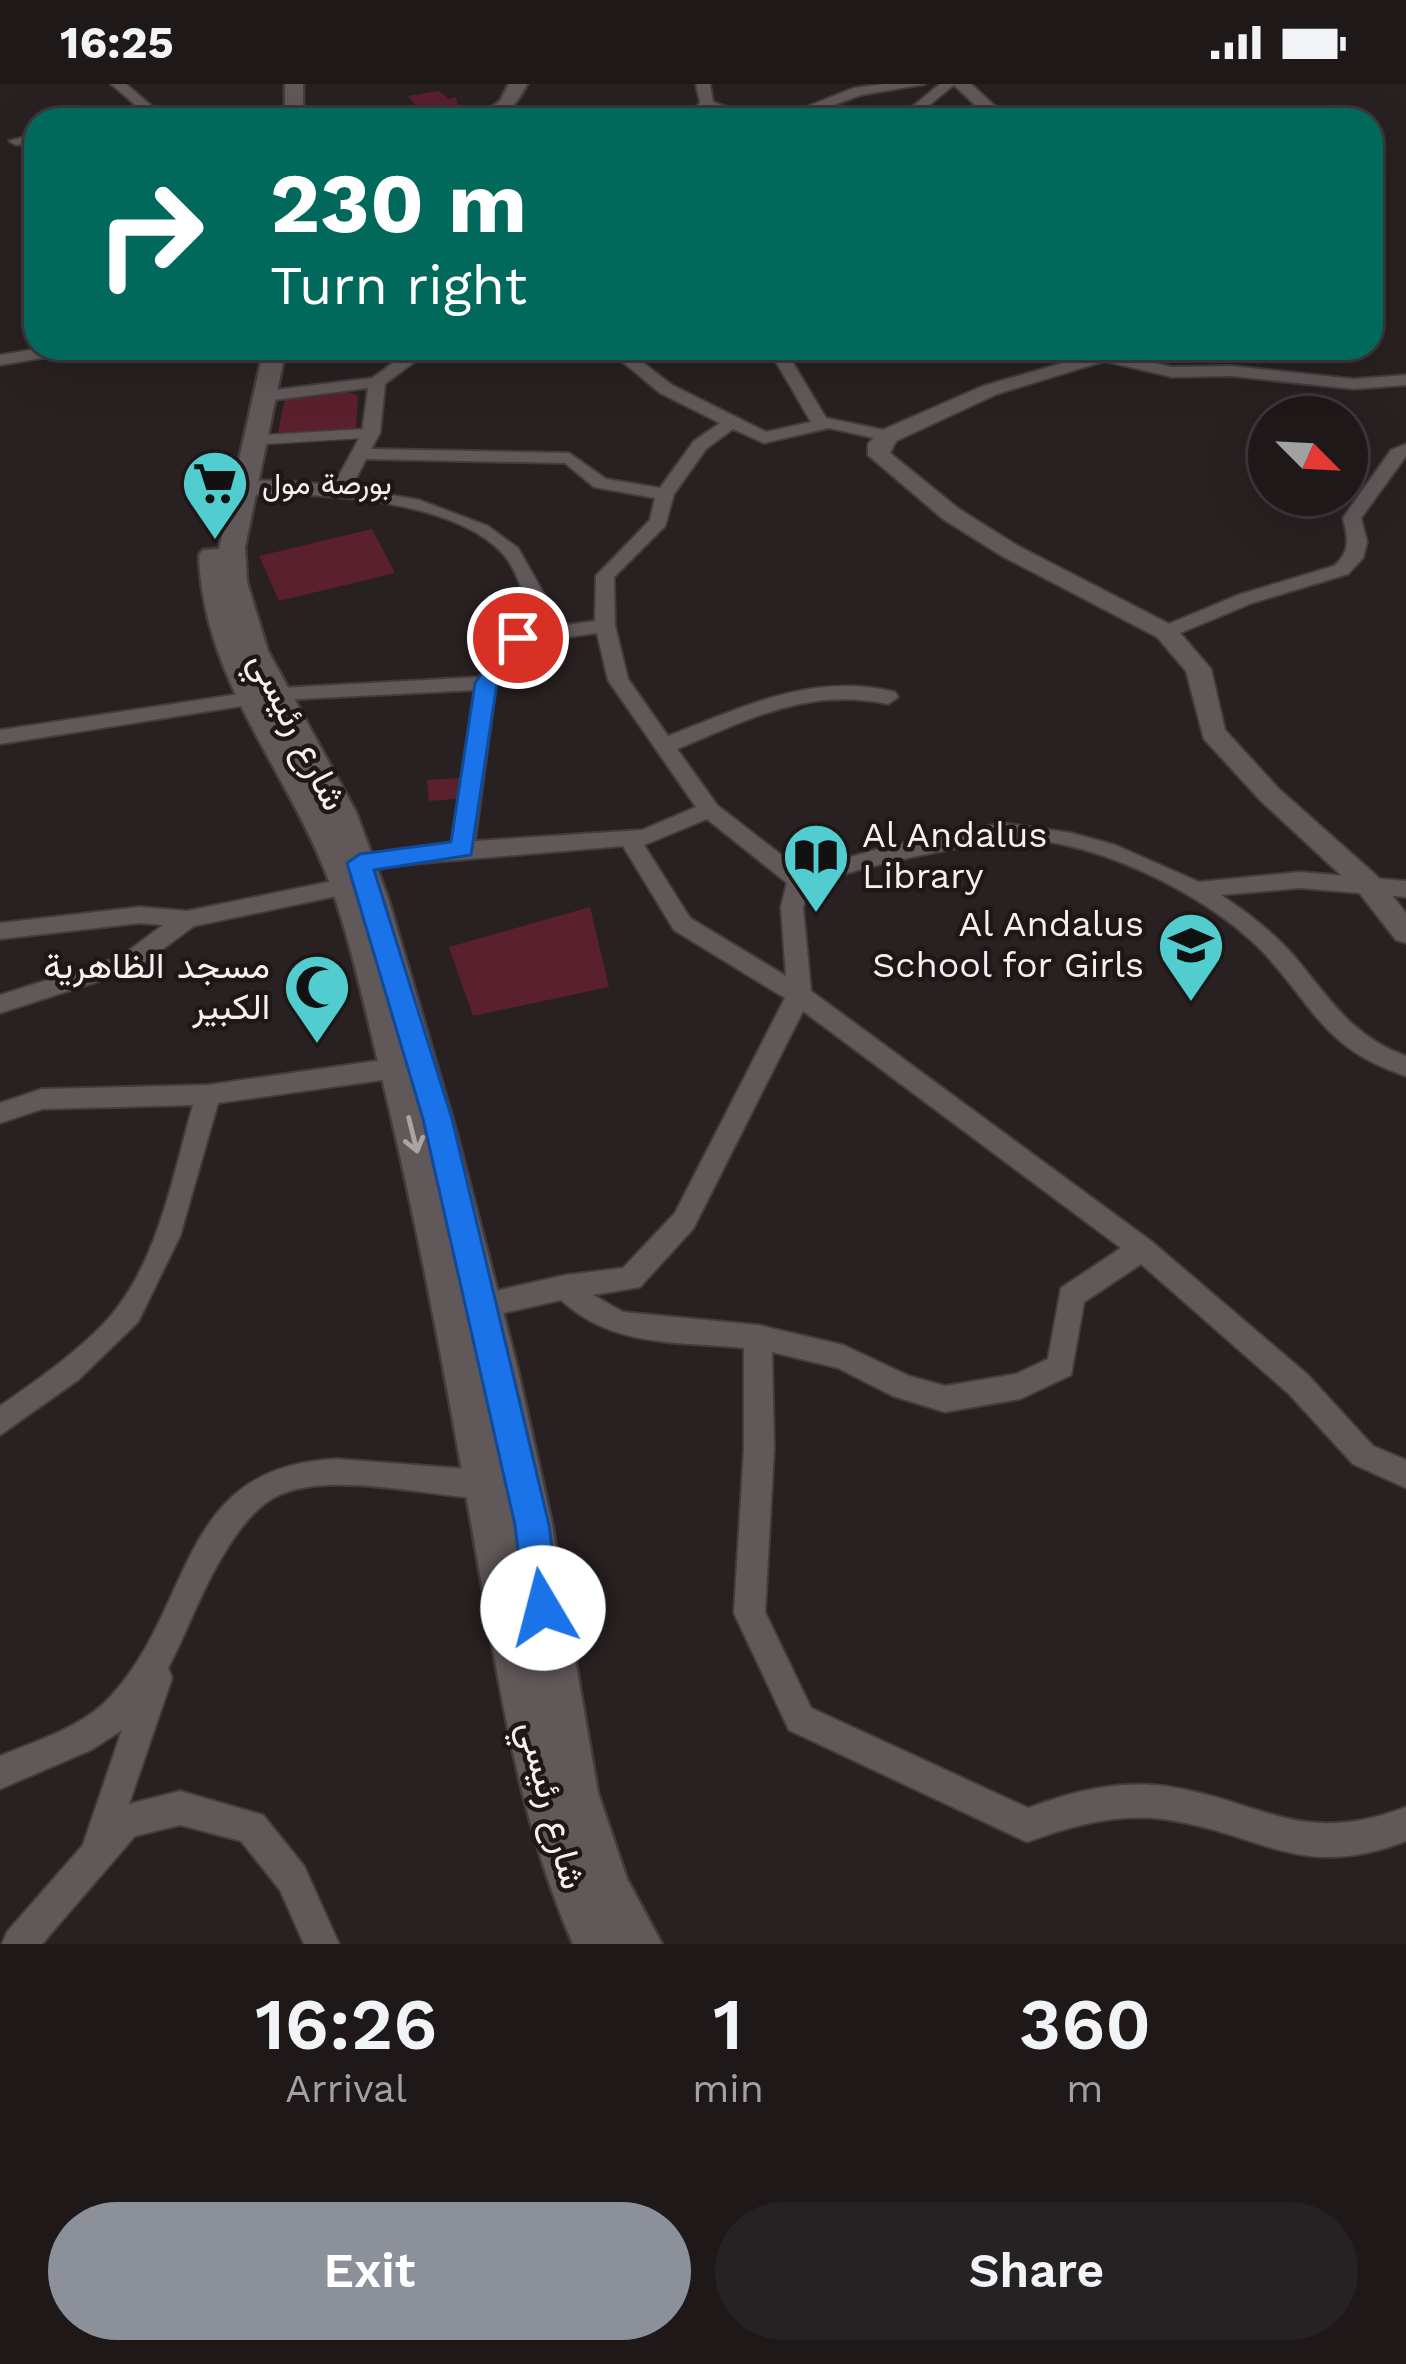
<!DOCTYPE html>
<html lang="en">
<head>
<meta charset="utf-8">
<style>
	body { margin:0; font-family:"Work Sans",Vazirmatn,sans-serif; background:#262122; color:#f1f3f6; height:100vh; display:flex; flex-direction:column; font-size:45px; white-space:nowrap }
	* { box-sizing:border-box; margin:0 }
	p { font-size:39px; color:#a1a0a2 }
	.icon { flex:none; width:66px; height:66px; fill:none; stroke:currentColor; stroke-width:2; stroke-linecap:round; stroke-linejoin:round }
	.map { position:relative; height:1860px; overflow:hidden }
	.details { display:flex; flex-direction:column; background:#1e1819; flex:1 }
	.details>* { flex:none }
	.banner { position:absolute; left:24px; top:24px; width:1359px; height:252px; border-radius:36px; box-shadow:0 12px 48px #0002,0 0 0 3px #3c3738; background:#00695c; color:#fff; overflow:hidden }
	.needle { width:78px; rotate:114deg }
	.buttons { position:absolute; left:1248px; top:312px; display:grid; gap:24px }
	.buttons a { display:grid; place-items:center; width:120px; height:120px; border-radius:50%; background:#1e1819; box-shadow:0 12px 48px #0002,0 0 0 3px #3c3738; font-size:60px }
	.pin { position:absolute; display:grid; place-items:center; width:102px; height:102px; color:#fff; margin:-51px; border:6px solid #fff; border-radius:50%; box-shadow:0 3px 12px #0007 }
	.me { position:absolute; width:132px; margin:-66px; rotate:352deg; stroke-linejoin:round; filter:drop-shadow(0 0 9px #0008) }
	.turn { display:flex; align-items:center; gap:42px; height:252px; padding:0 48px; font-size:54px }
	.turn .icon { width:156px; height:156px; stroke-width:2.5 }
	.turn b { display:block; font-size:84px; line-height:102px }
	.eta { display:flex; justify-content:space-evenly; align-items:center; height:204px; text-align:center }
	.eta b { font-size:72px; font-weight:600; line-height:84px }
	.button { display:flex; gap:24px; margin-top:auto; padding:24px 48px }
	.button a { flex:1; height:138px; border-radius:72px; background:#8c9099; color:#fff; font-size:48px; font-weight:600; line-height:138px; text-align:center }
	.button a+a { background:#262122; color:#f1f3f6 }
	.status { display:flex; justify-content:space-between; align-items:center; height:84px; padding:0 60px; background:#1e1819; direction:ltr }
	.status svg { height:33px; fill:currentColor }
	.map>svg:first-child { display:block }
</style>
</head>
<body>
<div class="status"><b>16:25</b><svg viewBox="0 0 49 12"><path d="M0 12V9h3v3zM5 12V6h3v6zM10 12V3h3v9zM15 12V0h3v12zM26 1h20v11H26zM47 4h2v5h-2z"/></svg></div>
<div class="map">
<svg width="1406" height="1860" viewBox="0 0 1406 1860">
	<rect width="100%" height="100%" fill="#282021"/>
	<g fill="#5a202e">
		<path d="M439 7 449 15 456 13 459 26 424 32 408 12Z"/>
		<path d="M349 308 358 312 356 348 277 354 285 314Z"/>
		<path d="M372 445 395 489 279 517 259 472Z"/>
		<path d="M473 693 469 714 429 717 427 696Z"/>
		<path d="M590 823 609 903 473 932 449 863Z"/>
	</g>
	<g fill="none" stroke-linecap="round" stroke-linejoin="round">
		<defs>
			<path id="service" d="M256 356 371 349"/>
			<g id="minor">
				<path d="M111 0H126L168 36H153Z"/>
				<path d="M696 0H710L713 18 763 36H742L709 25 695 36H680L700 19Z"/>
				<path d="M884 0H925L861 11 793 36H773L854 4Z"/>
				<path d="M940 0H955L911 36H896Z"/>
				<path d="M36 50V58L16 61 9 57Z"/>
				<path d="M43 264H80L72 269 0 281V271Z"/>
				<path d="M414 264H433L385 300 380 349 371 365 569 369 606 395 660 404 694 357 720 339 660 309 606 264H624L672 301 766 348 811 338 768 264H784L826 334 894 348 897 352 888 357 829 344 764 359 733 345 706 365 674 410 665 442 614 493 615 542 628 595 668 652C743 623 813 588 895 608L898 613 888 620C807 603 750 635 677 665L717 721 802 787 878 765 1003 739 1071 749 1115 761 1199 798 1300 788 1406 797V813L1300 804 1221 811C1248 829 1273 848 1294 872 1329 914 1352 953 1406 972V992C1324 965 1316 925 1263 868 1206 808 1081 748 997 755 982 756 967 762 952 765 904 774 856 785 809 801L803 823 811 907 1151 1157 1308 1291 1373 1362 1406 1376V1404L1353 1380 1288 1309 1141 1180 1084 1218 1071 1291 1020 1315 945 1328 893 1312 838 1284 772 1268 774 1365 765 1528 811 1624 1028 1724C1071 1708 1117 1696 1164 1702 1262 1716 1300 1764 1406 1723V1757C1300 1798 1262 1749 1163 1735 1117 1729 1070 1742 1027 1758L789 1646 734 1529 744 1365V1264C678 1257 613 1264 561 1216L473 1236 463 1232 459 1224 463 1216 473 1212 566 1191 623 1184 675 1129 785 914 674 846 623 762 352 785 349 779 360 771 453 759 475 606 279 616 0 660V646L279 604 480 593 512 547 525 512C519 499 514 482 504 471 453 412 298 406 226 412L217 407C245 389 301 399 334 401L362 349 368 304 266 317 258 312 266 307 372 294ZM366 375 565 379 594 403 655 414 650 436 596 492 595 537 532 546 545 512 518 464 488 442 419 416 351 404ZM597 549 608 596 696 723 642 746 475 757 496 599 523 559ZM707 735 787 799 781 823 786 892 690 834 644 761ZM803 927 1121 1164 1061 1204 1048 1275 1016 1290 945 1302 909 1292 843 1261 758 1241 623 1228 593 1211 640 1203 693 1145Z"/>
				<path d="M1106 268 1172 283 1231 282 1354 295 1406 291V301L1354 305 1231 292 1172 293 1100 276 1098 273Z"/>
				<path d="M1406 360V372L1361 434 1367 458 1363 474 1348 490 1252 519 1173 552H1159V544L1238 511 1334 482C1351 467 1348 455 1343 434L1391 366Z"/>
				<path d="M343 795 351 797 354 803 351 809 194 842 136 885 0 929V911L120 873 163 841 140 839 0 855V839L140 823 187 827Z"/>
				<path d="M396 974 405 977 408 984 405 991 396 994 218 1019 180 1152 138 1238 78 1296 0 1351V1322C37 1296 77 1269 108 1235 158 1179 173 1091 193 1021L42 1025 0 1039V1019L42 1005 208 1001Z"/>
				<path d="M337 1375 495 1387 505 1391 510 1401 505 1411 495 1415C433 1415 318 1381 267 1418 249 1431 236 1450 225 1468 202 1504 188 1546 168 1584L172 1594 129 1720 180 1707 263 1731 304 1782 339 1860H304L280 1806 241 1757 180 1741 135 1752 42 1860H2L7 1848 83 1761 122 1646 91 1666 0 1705V1672C38 1656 84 1643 112 1611 196 1518 177 1382 337 1375Z"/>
			</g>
			<g id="tertiary">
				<path d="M953 0H971L1010 36H991Z"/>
				<path d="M1115 264H1147L997 310 896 357 890 369 959 425 1018 462 1175 543 1211 585 1225 646 1279 705 1377 792 1406 829V859L1396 856 1357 806 1261 717 1204 655 1186 587 1157 553 1002 472 943 435 868 371V360L880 347 983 302Z"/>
			</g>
			<g id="secondary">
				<rect x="285" y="0" width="18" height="36"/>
				<path d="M509 0H527C514 25 504 36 475 36L500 17Z"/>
				<path d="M264 264H286L245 463 247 498 268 567 356 728 388 814 456 1047 517 1282 552 1440 598 1709 627 1795 662 1860H573C519 1736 500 1605 477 1473 449 1311 420 1150 381 990 365 926 352 860 329 797 287 685 203 596 199 471L203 466 219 465Z"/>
			</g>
		</defs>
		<use href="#service" stroke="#423c3d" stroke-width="12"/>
		<use href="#minor" stroke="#423c3d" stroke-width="4"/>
		<use href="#tertiary" stroke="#423c3d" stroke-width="4"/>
		<use href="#secondary" stroke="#423c3d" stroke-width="5"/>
		<use href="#service" stroke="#615859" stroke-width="9"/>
		<use href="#minor" fill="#615859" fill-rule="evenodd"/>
		<use href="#tertiary" fill="#615859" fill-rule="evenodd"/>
		<use href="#secondary" fill="#615859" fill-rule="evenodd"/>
	</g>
	<defs><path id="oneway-shaft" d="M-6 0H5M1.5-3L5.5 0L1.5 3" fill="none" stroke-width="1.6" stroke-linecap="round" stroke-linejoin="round" transform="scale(3)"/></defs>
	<use stroke="#aba4a4" href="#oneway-shaft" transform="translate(413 1051) rotate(76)"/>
	<path fill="#1a73e8" stroke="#114b97" stroke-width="3" d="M518 547 529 554 497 599 471 771 374 786 452 1035 549 1441 560 1524 555 1536 543 1541 530 1536 525 1524 515 1441 423 1035 347 779 360 770 451 758 475 599 510 549Z"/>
	<defs>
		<symbol id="supermarket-pin" viewBox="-11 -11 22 30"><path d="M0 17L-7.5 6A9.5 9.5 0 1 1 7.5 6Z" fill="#52cdcf" stroke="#1e1718"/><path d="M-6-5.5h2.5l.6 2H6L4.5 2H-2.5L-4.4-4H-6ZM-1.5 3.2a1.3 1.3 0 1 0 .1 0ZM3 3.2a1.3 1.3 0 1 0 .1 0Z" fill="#111"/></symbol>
		<symbol id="library-pin" viewBox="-11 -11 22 30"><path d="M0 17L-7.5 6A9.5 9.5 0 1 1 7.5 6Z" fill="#52cdcf" stroke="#1e1718"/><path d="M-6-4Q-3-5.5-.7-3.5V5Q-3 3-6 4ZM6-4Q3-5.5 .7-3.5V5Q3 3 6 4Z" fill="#111"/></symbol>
		<symbol id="school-pin" viewBox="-11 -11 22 30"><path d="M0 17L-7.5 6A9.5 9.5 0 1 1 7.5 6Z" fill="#52cdcf" stroke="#1e1718"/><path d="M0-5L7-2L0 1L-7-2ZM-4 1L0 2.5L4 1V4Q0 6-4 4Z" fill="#111"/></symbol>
		<symbol id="mosque-pin" viewBox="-11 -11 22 30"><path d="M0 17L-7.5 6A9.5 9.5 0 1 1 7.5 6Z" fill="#52cdcf" stroke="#1e1718"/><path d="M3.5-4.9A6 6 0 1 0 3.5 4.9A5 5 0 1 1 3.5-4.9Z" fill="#111"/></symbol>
	</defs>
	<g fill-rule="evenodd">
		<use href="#supermarket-pin" x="177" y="361" width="76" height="104"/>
		<use href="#library-pin" x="778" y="734" width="76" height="104"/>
		<use href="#school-pin" x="1153" y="823" width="76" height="104"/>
		<use href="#mosque-pin" x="279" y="865" width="76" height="104"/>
	</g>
	<g text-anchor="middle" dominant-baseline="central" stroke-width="9" stroke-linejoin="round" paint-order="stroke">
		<g font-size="30" fill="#f5eff0" stroke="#1e1718" text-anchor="start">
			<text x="262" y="399">بورصة مول</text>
		</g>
		<g font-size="36" fill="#f5eff0" stroke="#1e1718">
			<text transform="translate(298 647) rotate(63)">شارع رئيسي</text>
			<text transform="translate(552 1721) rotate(75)">شارع رئيسي</text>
		</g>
		<g font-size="36" fill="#f5eff0" stroke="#1e1718" text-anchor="end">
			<text x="862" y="751" text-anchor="start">Al Andalus<tspan x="862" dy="41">Library</tspan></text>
			<text x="1144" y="840">Al Andalus<tspan x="1144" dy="41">School for Girls</tspan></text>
			<text x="270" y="882">مسجد الظاهرية<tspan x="270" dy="41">الكبير</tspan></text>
		</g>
	</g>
</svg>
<div class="buttons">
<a><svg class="needle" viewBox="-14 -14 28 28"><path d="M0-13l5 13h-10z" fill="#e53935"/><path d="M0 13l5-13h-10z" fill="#a1a0a2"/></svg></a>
</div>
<div class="pin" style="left:518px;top:554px;background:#d93025"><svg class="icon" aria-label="arrive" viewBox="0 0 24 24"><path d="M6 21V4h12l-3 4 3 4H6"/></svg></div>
<svg class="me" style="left:543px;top:1524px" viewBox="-20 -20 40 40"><circle r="19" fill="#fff"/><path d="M0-13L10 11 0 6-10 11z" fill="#1a73e8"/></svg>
<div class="banner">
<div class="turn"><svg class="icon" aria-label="right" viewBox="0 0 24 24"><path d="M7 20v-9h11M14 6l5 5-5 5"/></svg><div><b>230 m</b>Turn right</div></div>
</div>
</div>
<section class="details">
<div class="eta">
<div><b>16:26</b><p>Arrival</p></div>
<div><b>1</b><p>min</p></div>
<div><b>360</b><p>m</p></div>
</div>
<div class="button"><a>Exit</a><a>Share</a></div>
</section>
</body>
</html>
